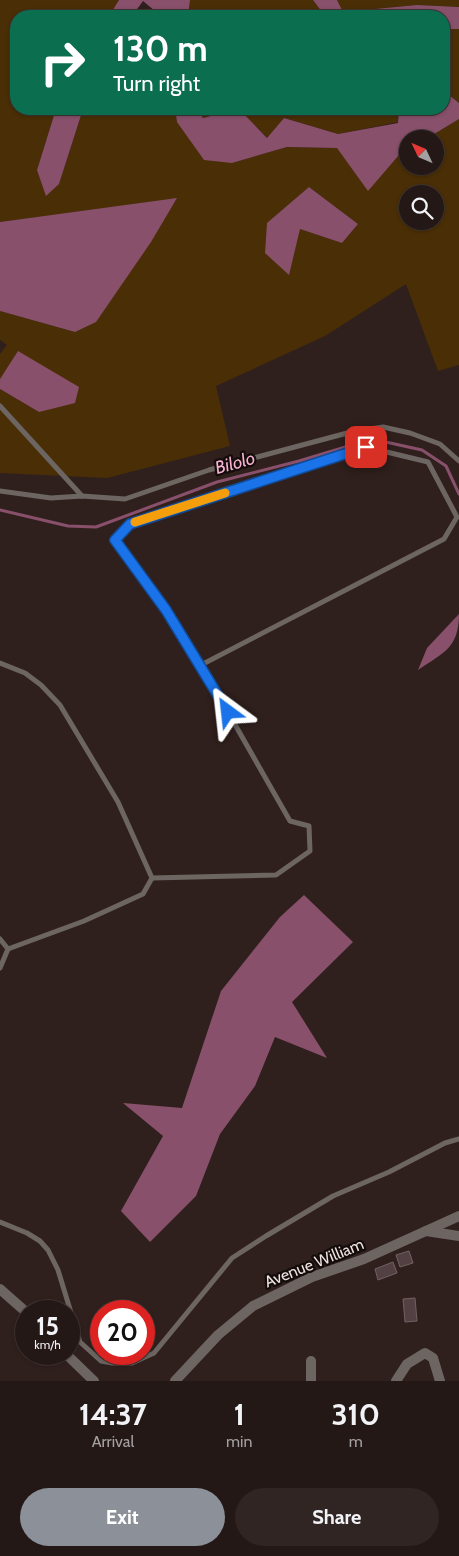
<!DOCTYPE html>
<html lang="en">
<head>
<meta charset="utf-8">
<style>
	body { margin:0; font-family:Cabin,sans-serif; background:#302523; color:#f1f3f6; height:100vh; display:flex; flex-direction:column; font-size:19px; white-space:nowrap }
	* { box-sizing:border-box; margin:0 }
	p { font-size:16px; color:#a3a0a1 }
	.icon { flex:none; width:28px; height:28px; fill:none; stroke:currentColor; stroke-width:2; stroke-linecap:round; stroke-linejoin:round }
	.map { position:relative; height:1381px; overflow:hidden }
	.drawer { display:flex; flex-direction:column; background:#241816; flex:1 }
	.drawer>* { flex:none }
	.guide { position:absolute; left:10px; top:10px; width:440px; height:105px; border-radius:20px; box-shadow:0 1px 4px #0004,0 0 0 1px #413735; background:#0b6e4f; color:#fff; overflow:hidden }
	.needle { width:32px; rotate:314deg }
	.buttons { position:absolute; left:399px; top:130px; display:grid; gap:10px }
	.buttons a { display:grid; place-items:center; width:45px; height:45px; border-radius:50%; background:#241816; box-shadow:0 1px 4px #0004,0 0 0 1px #413735; font-size:25px }
	.speed { position:absolute; left:15px; top:1300px; display:flex; gap:10px; font-size:25px; font-weight:700; text-align:center }
	.speed>* { display:grid; place-content:center; width:65px; height:65px; border-radius:50%; background:#241816; box-shadow:0 1px 4px #0004,0 0 0 1px #413735; line-height:1 }
	.speed small { font-size:12px; font-weight:400 }
	.speed .limit { border:8px solid #d22; background:#fff; color:#111 }
	.pin { position:absolute; display:grid; place-items:center; width:42px; height:42px; color:#fff; margin:-21px; border-radius:10px; box-shadow:0 2px 8px #0006 }
	.me { position:absolute; width:55px; margin:-28px; rotate:330deg; stroke-linejoin:round; filter:drop-shadow(0 0 4px #0008) }
	.turn { display:flex; align-items:center; gap:18px; height:105px; padding:0 20px; font-size:22px }
	.turn .icon { width:65px; height:65px; stroke-width:2.5 }
	.turn b { display:block; font-size:35px; line-height:42px }
	.eta { display:flex; justify-content:space-evenly; align-items:center; height:85px; text-align:center }
	.eta b { font-size:30px; font-weight:700; line-height:35px }
	.cta { display:flex; gap:10px; margin-top:auto; padding:10px 20px }
	.cta a { flex:1; height:58px; border-radius:30px; background:#8c9099; color:#fff; font-size:20px; font-weight:700; line-height:58px; text-align:center }
	.cta a+a { background:#302523; color:#f1f3f6 }
	.map>svg:first-child { display:block }
</style>
</head>
<body>
<div class="map">
<svg width="459" height="1381" viewBox="0 0 459 1381">
	<rect width="100%" height="100%" fill="#30201d"/>
	<g fill="#492e06" fill-rule="evenodd">
		<path d="M0 0H119L109 16H16V109H56L37 170 59 184 83 109H175L177 122 232 163 287 147 337 148 385 170 399 155 407 150 408 166H435V139H426L459 119V365L438 371 406 284 325 336 216 386 230 446 107 478 0 473V389L39 412 18 352 0 379V354L7 345 0 340V311L75 332 177 199 0 222ZM309 187 358 224 342 243 300 229ZM408 194H435V221H408Z"/>
		<path d="M190 0H313L325 16H188Z"/>
		<path d="M337 0H459V7L417 5 342 12Z"/>
		<path d="M444 29H459V103L444 91Z"/>
		<path d="M198 109H399L398 122 338 134 284 118 268 138 239 110 203 118Z"/>
	</g>
	<g fill="#88506b">
		<path d="M119 0H190L188 16H161L143 1 132 16H109Z"/>
		<path d="M313 0H337L343 12 417 5 459 7V29H444V16H325Z"/>
		<path d="M444 91 459 103V119L426 139H408L407 150 399 155 368 191 337 148 287 147 232 163 204 160 177 122 175 109H198L203 118 239 109 267 138 284 118 338 134 398 123 399 109H444Z"/>
		<path d="M56 109H83L59 184 46 196 37 170Z"/>
		<path d="M309 187 358 224 342 243 300 229 289 275 265 253 267 223Z"/>
		<path d="M177 198 151 242 96 322 75 332 0 311V222Z"/>
		<path d="M18 351 79 387 75 403 39 412 0 389V379Z"/>
		<path d="M459 614C459 648 443 653 418 670L427 648Z"/>
		<path d="M304 895 353 942 292 1002 327 1058 275 1037 255 1086 220 1134 196 1196 150 1242 121 1211 163 1136 123 1103 182 1108 221 991 280 917Z"/>
	</g>
	<g fill="none" stroke-linecap="round" stroke-linejoin="round">
		<path stroke="#88506b" stroke-width="3" d="M0 510 68 526 96 527 217 482 299 461 372 439 422 450 446 466 459 494"/>
	</g>
	<g fill="#524043" stroke="#736062">
		<path d="M409 1251 413 1263 400 1267 396 1255Z"/>
		<path d="M393 1262 397 1273 378 1280 375 1269Z"/>
		<path d="M415 1298 417 1321 405 1322 403 1299Z"/>
	</g>
	<g fill="none" stroke-linecap="round" stroke-linejoin="round">
		<g stroke="#6c6561" stroke-width="5">
			<path d="M0 406 82 496"/>
			<path d="M0 491 51 498 82 496 125 499 209 470 351 432 383 427 410 433 440 444 459 461"/>
			<path d="M0 663 25 673 41 685 60 705 118 802 152 878 143 894 84 921 8 949"/>
			<path d="M152 878 276 875 310 851 309 826 290 821 201 665 166 610 115 541 130 524 366 447 428 462 457 517 444 539 201 665"/>
			<path d="M0 939 8 949 0 968"/>
			<path d="M0 1222 27 1233 40 1241 48 1250 58 1270 80 1342 101 1361 112 1363H132L154 1353 232 1258 266 1236 333 1196 389 1172 445 1143 459 1139"/>
		</g>
		<g stroke="#6c6561" stroke-width="10">
			<path d="M426 1231 459 1236"/>
			<path d="M0 1289 26 1312"/>
			<path d="M66 1354 94 1381"/>
			<path d="M175 1381 218 1335 253 1306 312 1277 364 1259 459 1216"/>
			<path d="M311 1381V1361"/>
			<path d="M396 1381 407 1364 425 1353 433 1358 440 1381"/>
		</g>
	</g>
	<g fill="none" stroke-linecap="round" stroke-linejoin="round">
		<defs>
			<path id="route" d="M228 712 166 610 115 540 130 524 366 447"/>
		</defs>
		<use href="#route" stroke="#114b97" stroke-width="12"/>
		<use href="#route" stroke="#1a73e8" stroke-width="9"/>
		<path stroke="#f59e0b" stroke-width="9" d="M135 522 225 493"/>
	</g>
	<g text-anchor="middle" dominant-baseline="central" stroke-width="4.5" stroke-linejoin="round" paint-order="stroke">
		<g font-size="16" fill="#eee3e1" stroke="#130c0a">
			<text transform="translate(314 1263) rotate(-22)">Avenue William</text>
		</g>
		<g font-size="18" font-style="italic" fill="#f7b2d1" stroke="#130c0a">
			<text transform="translate(235 463) rotate(-16)">Bilolo</text>
		</g>
	</g>
</svg>
<div class="buttons">
<a><svg class="needle" viewBox="-14 -14 28 28"><path d="M0-13l5 13h-10z" fill="#e53935"/><path d="M0 13l5-13h-10z" fill="#a3a0a1"/></svg></a>
<a><svg class="icon" aria-label="search" viewBox="0 0 24 24"><circle cx="10" cy="10" r="6"/><path d="M15 15l6 6"/></svg></a>
</div>
<div class="speed"><div>15<small>km/h</small></div><div class="limit">20</div></div>
<div class="pin" style="left:366px;top:447px;background:#d93025"><svg class="icon" aria-label="arrive" viewBox="0 0 24 24"><path d="M6 21V4h12l-3 4 3 4H6"/></svg></div>
<svg class="me" style="left:228px;top:712px" viewBox="-20 -20 40 40"><path d="M0-17L14 15 0 8-14 15z" fill="#1a73e8" stroke="#fff" stroke-width="4"/></svg>
<div class="guide">
<div class="turn"><svg class="icon" aria-label="right" viewBox="0 0 24 24"><path d="M7 20v-9h11M14 6l5 5-5 5"/></svg><div><b>130 m</b>Turn right</div></div>
</div>
</div>
<section class="drawer">
<div class="eta">
<div><b>14:37</b><p>Arrival</p></div>
<div><b>1</b><p>min</p></div>
<div><b>310</b><p>m</p></div>
</div>
<div class="cta"><a>Exit</a><a>Share</a></div>
</section>
</body>
</html>
